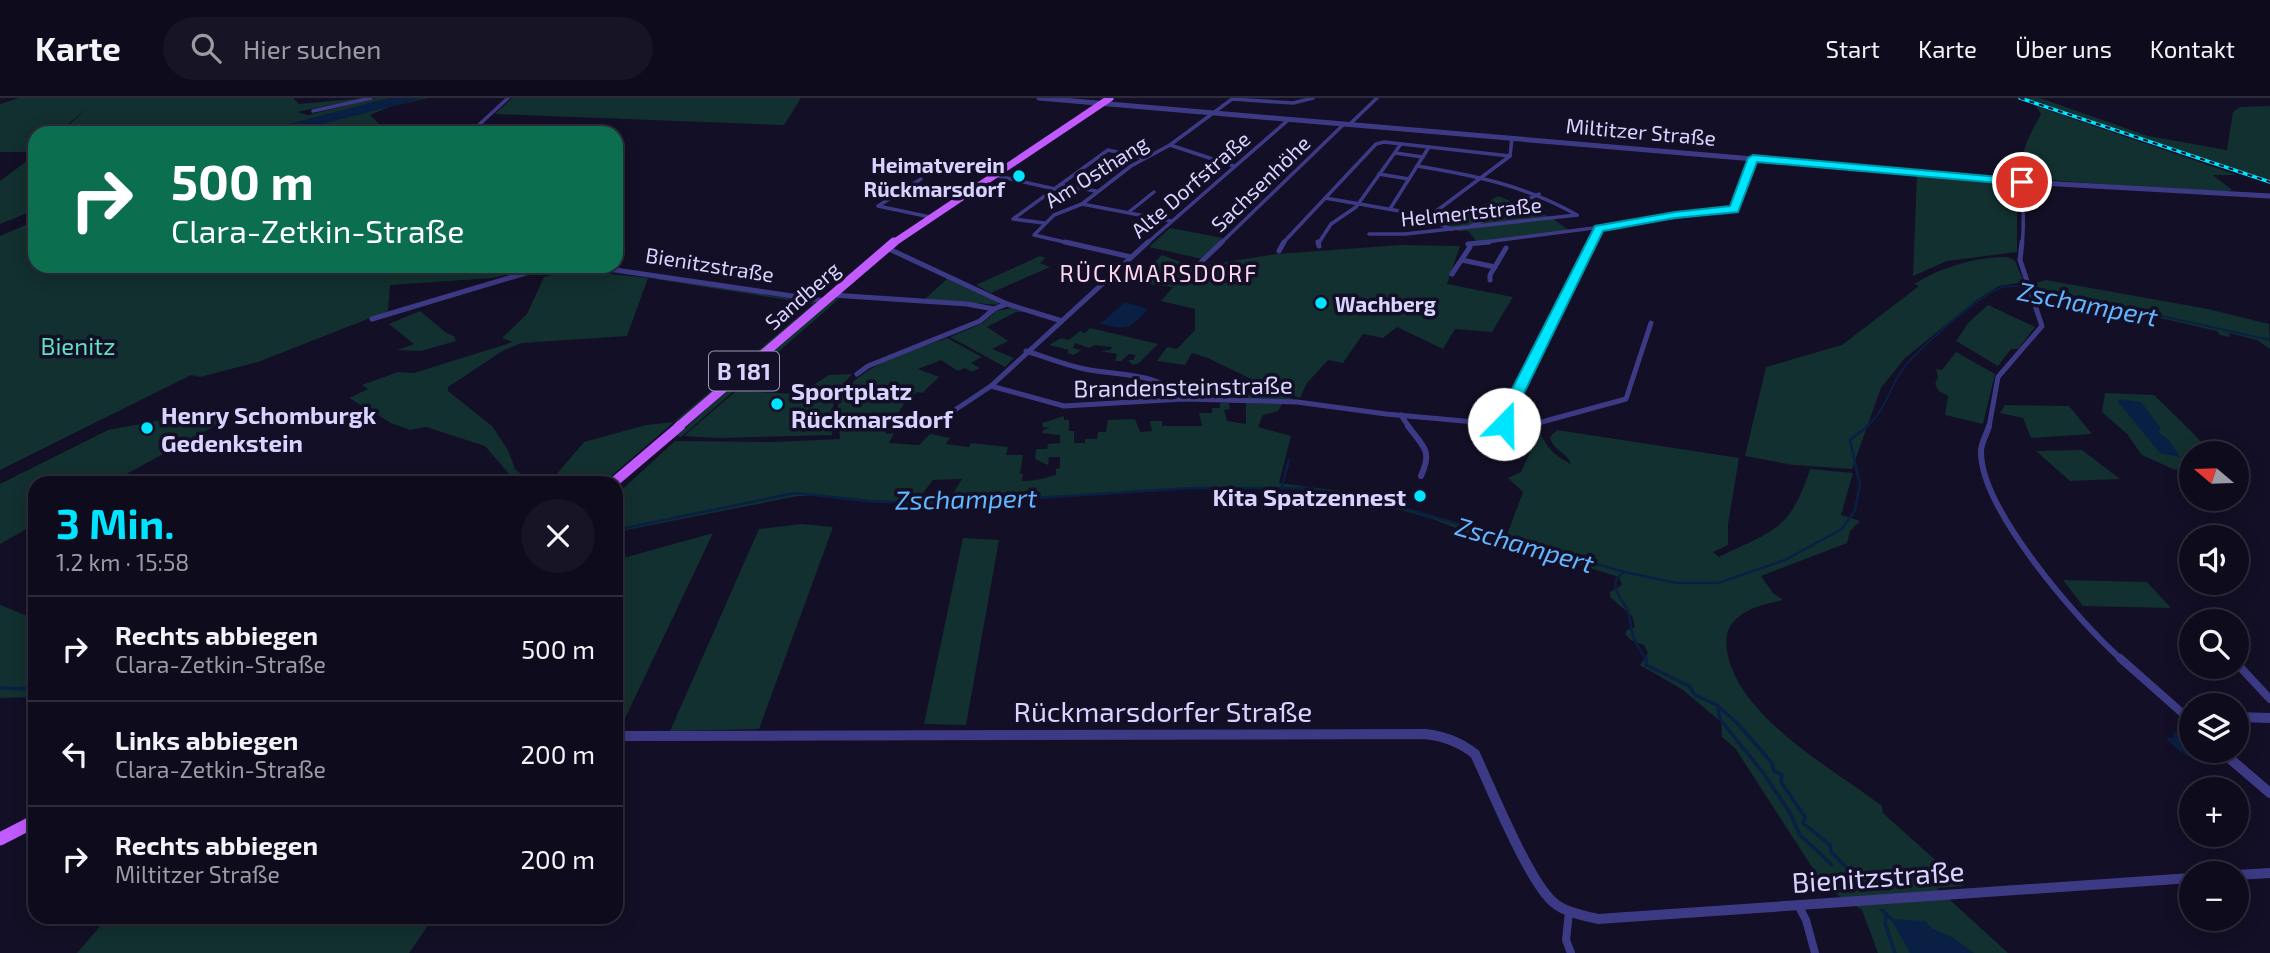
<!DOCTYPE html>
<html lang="de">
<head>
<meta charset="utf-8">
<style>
	body { margin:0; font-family:"Exo 2",sans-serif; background:#171425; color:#f1f3f6; height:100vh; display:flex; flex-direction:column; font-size:26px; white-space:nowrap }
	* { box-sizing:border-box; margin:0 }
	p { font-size:23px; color:#9b9ba3 }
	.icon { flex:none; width:38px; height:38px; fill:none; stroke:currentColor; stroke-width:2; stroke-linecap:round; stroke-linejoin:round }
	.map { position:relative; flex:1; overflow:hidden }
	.drawer { position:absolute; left:28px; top:378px; width:595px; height:448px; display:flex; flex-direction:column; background:#0e0b1c; border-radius:21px; box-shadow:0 4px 18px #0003,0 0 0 2px #2e2b3b }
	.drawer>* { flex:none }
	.top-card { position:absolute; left:28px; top:28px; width:595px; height:147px; border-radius:21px; box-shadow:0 4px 18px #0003,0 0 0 2px #2e2b3b; background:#0b6e4f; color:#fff; overflow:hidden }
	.needle { width:46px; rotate:289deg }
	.buttons { position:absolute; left:2179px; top:343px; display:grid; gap:14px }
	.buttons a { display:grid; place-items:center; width:70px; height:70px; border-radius:50%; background:#0e0b1c; box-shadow:0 4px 18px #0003,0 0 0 2px #2e2b3b; font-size:35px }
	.pin { position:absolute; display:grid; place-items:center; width:60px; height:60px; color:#fff; margin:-30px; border:4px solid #fff; border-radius:50%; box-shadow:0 2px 7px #0007 }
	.me { position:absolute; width:77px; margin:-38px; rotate:22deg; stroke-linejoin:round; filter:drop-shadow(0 0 5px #0008) }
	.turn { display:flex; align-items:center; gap:24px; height:147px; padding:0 28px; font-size:32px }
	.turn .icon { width:91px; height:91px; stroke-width:2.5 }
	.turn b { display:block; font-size:49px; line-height:60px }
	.round { display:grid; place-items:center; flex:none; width:74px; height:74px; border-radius:37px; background:#171425 }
	.overview { display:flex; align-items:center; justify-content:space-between; height:119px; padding:0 28px }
	h1 { font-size:42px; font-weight:700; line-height:52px; color:#00e5ff }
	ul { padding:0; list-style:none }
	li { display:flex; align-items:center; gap:21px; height:105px; padding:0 28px; border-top:2px solid #2e2b3b }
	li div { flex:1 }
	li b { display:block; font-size:26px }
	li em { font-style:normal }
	header { display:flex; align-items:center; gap:42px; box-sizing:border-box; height:98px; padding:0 35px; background:#0e0b1c; border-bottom:2px solid #2e2b3b }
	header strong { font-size:33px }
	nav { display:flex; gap:38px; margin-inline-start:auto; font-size:24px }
	.search { width:490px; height:63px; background:#171425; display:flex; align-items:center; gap:18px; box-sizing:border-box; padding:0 24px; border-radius:38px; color:#9b9ba3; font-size:26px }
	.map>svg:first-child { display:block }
</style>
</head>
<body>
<header>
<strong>Karte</strong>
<div class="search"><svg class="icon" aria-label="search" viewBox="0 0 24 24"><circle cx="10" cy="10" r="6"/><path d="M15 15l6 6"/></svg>Hier suchen</div>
<nav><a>Start</a><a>Karte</a><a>Über uns</a><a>Kontakt</a></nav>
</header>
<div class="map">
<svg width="2270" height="855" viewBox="0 0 2270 855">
	<rect width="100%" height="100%" fill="#130f26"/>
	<g fill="#12302f" fill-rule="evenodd">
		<path d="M19 0H293L299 6 365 0 297 14 308 17 376 0H390L256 35H107L113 29 62 33 89 9 57 35H35L33 54H0V6Z"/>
		<path d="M423 0H428L389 9 370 17 388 35H286Z"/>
		<path d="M512 0H801L784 27 495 16Z"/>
		<path d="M2027 0H2040L2148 38 2227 52 2233 14 2240 9 2270 8V83Z"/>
		<path d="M2036 8 2237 77H2213L2232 92 2223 95 2023 80C2019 54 2028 40 2041 16Z"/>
		<path d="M35 57V112L0 126V83Z"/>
		<path d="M1917 77 2017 85V154L1947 163 1913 178Z"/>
		<path d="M1498 98 1552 120 1570 133 1477 144 1468 133H1458L1447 126 1459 122Z"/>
		<path d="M35 123V168H538L493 180 390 187 388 213 258 264 200 279 191 277 0 372V138Z"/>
		<path d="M1170 130 1223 140 1202 161 1149 149Z"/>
		<path d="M1400 147 1460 148 1447 186 1513 199 1492 234 1455 231 1443 251 1397 229 1383 240 1363 236 1343 265 1328 262 1307 285 1300 300 1255 284 1295 302 1247 301 1253 282 1208 260 1192 255 1185 267 1157 263 1167 249 1177 251 1195 232V211L1161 203 1173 189 1139 185 1151 173 1149 169 1162 157 1194 169 1277 156Z"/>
		<path d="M1040 158 1046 160 1040 165 1050 169 991 195 976 187Z"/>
		<path d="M2008 159 2015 163 2024 184 1999 188 1978 201 1905 260 1881 290 1852 371 1793 367 1745 358 1766 269 1842 247 1919 188 1914 186C1942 169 1975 159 2008 159Z"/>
		<path d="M575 172 648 180 627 238 522 245 504 252 448 289V293L492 328 508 352 515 371 532 385H517L485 348 426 329 410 332 391 325 349 300 368 291 362 287 398 274 414 275 513 244 502 240 527 216 544 179Z"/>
		<path d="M949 179 998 204 999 207 925 201Z"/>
		<path d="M661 180 818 205 678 326 674 324 603 385H549L584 344 646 327 674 324 813 206 655 181Z"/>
		<path d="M2046 182 2208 211 2269 226 2270 251 2257 242 2229 235 2230 239 2220 237 2217 233 2091 204 2061 201 2032 186Z"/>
		<path d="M840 200 681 339 677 337 829 202Z"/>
		<path d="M1988 207 2035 229 2018 251H2011L1998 268 1956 243 1969 224Z"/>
		<path d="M1011 210 1024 214H1016L987 229 1008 243 992 251 1014 260 1005 269 950 239 983 225 996 213Z"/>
		<path d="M420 213 445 234 454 238 456 243 421 253 397 252 414 246 389 226Z"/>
		<path d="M1090 230 1158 246 1139 265 1133 267 1128 262H1133L1136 257 1129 256 1121 263H1115L1117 256 1100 253 1110 252 1112 249 1095 247 1089 250 1075 245 1073 250 1081 252 1074 257 1067 255 1069 252 1049 247 1061 240 1069 242 1080 233 1085 235Z"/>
		<path d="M947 240 982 259 971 265 980 270 972 274 965 270 958 273 941 262 918 271 939 279 922 295 917 294C908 300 896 314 896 323H901V328L886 329V336L894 335 889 345 919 347 930 336 950 340 946 346 969 349 971 345 1008 349 1006 357H1023L1020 376H1023L1022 383C1034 383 1046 380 1056 377V371L1060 370V359H1049L1048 367 1035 361 1036 351H1047L1048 346 1060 345V337L1042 335 1043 332 1050 330 1043 329 1042 325 1064 318V322H1069V333H1074V345H1085V341H1097L1098 334H1106L1108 322 1135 321 1140 334 1152 333 1150 323H1162V328H1202L1199 315H1212V310H1220V305H1229L1230 311 1224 312 1227 323 1246 326V305L1282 306 1278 313 1263 317 1258 329 1291 338 1279 385 1356 395 1479 431 1474 437 1430 420 1353 399 1309 392 1246 389 1133 393 981 406 918 407 832 398H798L616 434V397L675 343 774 344 840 341C840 332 836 322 837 313 843 270 913 253 947 240ZM962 381 950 400H919L933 382Z"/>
		<path d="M1956 254 1995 276 1983 326 1945 317 1948 298 1939 293 1935 286 1938 280 1936 271 1942 272Z"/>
		<path d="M852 276C835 295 829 311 832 337L719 340 684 338 736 293 800 296 829 277Z"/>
		<path d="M2105 295 2154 297 2194 336 2210 355H2191V374L2173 371 2142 357 2127 336 2102 314Z"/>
		<path d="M2005 307 2069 308 2092 336 2031 340 2023 320 2000 315Z"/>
		<path d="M205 314 217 317 218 326 110 385H35V426L0 446V386L108 332Z"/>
		<path d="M1557 332 1739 360 1728 426V447L1713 454 1719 459C1774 432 1790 433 1810 371L1853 375 1841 417 1860 423 1850 433 1847 445 1761 478 1773 495 1783 502C1765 506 1743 510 1731 527 1725 535 1726 548 1728 558 1743 622 1832 670 1882 708L1883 715 1964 788 1937 790 2008 855H1878L1862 812 1825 789 1735 650 1722 639 1721 624 1683 592 1640 567 1648 555 1644 547 1631 542 1625 536 1627 532 1635 529 1632 518 1610 499V494L1622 487 1619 479 1571 464 1576 459 1507 437 1523 394 1508 380 1521 374 1540 333C1545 350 1557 359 1571 366 1567 354 1553 353 1550 339Z"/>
		<path d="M2082 352 2120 381 2070 383 2036 353Z"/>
		<path d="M801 426 833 429 759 631 670 633 759 431Z"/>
		<path d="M713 435 619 633H616V462Z"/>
		<path d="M963 440 999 442 966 627 924 626Z"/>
		<path d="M2063 482 2147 484 2171 510 2083 508Z"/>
		<path d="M0 507 35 521V599L0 600Z"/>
		<path d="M108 819H434L409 855H77Z"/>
	</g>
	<g fill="#0a1f44">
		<path d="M390 0H423L286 35H256Z"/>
		<path d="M1125 204 1148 211C1129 232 1128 232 1100 226Z"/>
		<path d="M2120 301 2141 304 2160 329 2159 335 2169 342 2180 359 2160 355 2118 304Z"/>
		<path d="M2173 634 2191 636V653H2213L2222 660C2196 667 2183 658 2166 640H2174Z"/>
		<path d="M1891 821 1925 823 1933 831 1954 840 1974 855H1910Z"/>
	</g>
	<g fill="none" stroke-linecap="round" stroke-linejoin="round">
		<path stroke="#0a1f44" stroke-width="2" d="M1866 329C1883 316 1889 293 1900 275 1913 255 1981 195 2003 189 2014 187 2024 188 2035 190L2270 242"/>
		<g stroke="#0a1f44" stroke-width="2.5">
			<path d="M1282 388 1289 362"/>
			<path d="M616 432 795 395 866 403 939 406 1193 390H1308L1388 406 1624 474 1677 485H1718L1785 462 1842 431 1855 412 1860 387 1850 342 1868 328"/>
			<path d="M1624 474C1606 485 1621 500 1627 511 1631 519 1630 530 1633 538 1636 547 1642 554 1646 562"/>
		</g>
		<g stroke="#0a1f44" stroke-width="3.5">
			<path d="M1646 560V567L1689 588 1695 597 1717 607 1737 625 1772 665 1774 673 1782 677 1781 684 1805 719 1803 725 1830 747 1831 754 1867 790"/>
			<path d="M0 590 35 591"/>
			<path d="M1718 611 1720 621 1764 676 1790 715 1800 737 1832 767"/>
			<path d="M1882 812 1891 821"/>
			<path d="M1886 818 1885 825 1895 855"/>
		</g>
		<g stroke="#3d3a85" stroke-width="3.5">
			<path d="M313 13 371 0"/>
			<path d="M1350 26 1377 0"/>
			<path d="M470 35 508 0"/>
			<path d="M1170 47 1234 68"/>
			<path d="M1395 55 1423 59"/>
			<path d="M1417 68C1473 77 1527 88 1577 117"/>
			<path d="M1379 76 1409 81"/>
			<path d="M993 77 1055 91"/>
			<path d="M921 81 878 108 930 119"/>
			<path d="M1060 87 1096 93"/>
			<path d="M1325 100 1411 115 1452 131"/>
			<path d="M1082 106 1171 123"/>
			<path d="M1390 111 1429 49"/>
			<path d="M1129 114 1154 94"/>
			<path d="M1427 120 1510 58"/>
			<path d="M1044 125 1013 121 1108 52 1143 60"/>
			<path d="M1471 128 1539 96"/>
			<path d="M1369 136H1405L1577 117"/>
			<path d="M1073 146 1034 137 1054 117 1082 106 1131 68 1170 47 1232 1 1293 5 1313 0"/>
			<path d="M1146 146 1287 23"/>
			<path d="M1220 146 1344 26"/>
			<path d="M1282 146 1376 46 1384 44 1510 58 1512 40"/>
			<path d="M1318 146 1331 126 1356 109 1401 46"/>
			<path d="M1470 146 1733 112 1753 60"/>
			<path d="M1592 146 1599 131"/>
			<path d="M2022 146C2025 125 2022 105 2023 84"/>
		</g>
		<g stroke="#3d3a85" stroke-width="5">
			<path d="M1065 144 1131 159"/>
			<path d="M1318 144 1319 148"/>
			<path d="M887 150 1007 206 1062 223"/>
			<path d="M1279 153 1284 144"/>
			<path d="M1462 162 1495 169"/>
			<path d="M1199 166 1222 144"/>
			<path d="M588 168 826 203"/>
			<path d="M1452 176 1470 149 1468 146 1489 144"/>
			<path d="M1490 182V177L1506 150"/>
			<path d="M832 197 967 206 994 211"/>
			<path d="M372 221 549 168"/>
			<path d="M1026 253C1046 259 1065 267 1085 271 1117 278 1161 274 1184 301"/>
			<path d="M857 276 868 268 980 223 994 211 1007 206"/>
			<path d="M991 288 1064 308 1184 301 1297 304 1386 316 1497 326 1538 325 1626 301 1651 225"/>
			<path d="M1401 317 1409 329"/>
			<path d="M934 326 991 288 1148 144"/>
			<path d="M1504 326 1593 144"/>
			<path d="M1989 329 1998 279 2042 228 2020 162 2022 144"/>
		</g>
		<g stroke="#3d3a85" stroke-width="6">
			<path d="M1408 328C1423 349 1433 352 1421 378"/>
			<path d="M1989 328C1987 336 1981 345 1981 353 1980 411 2079 524 2122 562"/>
		</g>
		<g stroke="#3d3a85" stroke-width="8">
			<path d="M2120 560 2189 621"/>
			<path d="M2242 571 2270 601"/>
			<path d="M1799 809 1806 822 1815 855"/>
			<path d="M1569 814 1566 842 1571 855"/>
		</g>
		<path stroke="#3d3a85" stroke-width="5" d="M1039 0 2023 84 2270 98"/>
		<g stroke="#3d3a85" stroke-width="10">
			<path d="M2191 619V626"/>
			<path d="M2236 619 2270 620"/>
			<path d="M616 638 1425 636C1444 638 1460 644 1475 656 1491 690 1528 782 1553 804 1566 815 1582 817 1598 821L2191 780"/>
			<path d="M2221 653 2270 695"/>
			<path d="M2236 777 2270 775"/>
		</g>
		<path stroke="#c25bff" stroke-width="7" d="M892 146 1110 0"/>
		<path stroke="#c25bff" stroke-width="9" d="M678 329 894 144"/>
		<path stroke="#c25bff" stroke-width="10" d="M613 385 680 328"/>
		<path stroke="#c25bff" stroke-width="13" d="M0 741 35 723"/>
		<defs>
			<path id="rail" d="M2020 0 2270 84"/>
		</defs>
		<use href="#rail" stroke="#00e5ff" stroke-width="3.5"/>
		<use href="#rail" stroke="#130f26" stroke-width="2" stroke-dasharray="5" stroke-linecap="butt"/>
	</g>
	<path fill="#00e5ff" stroke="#0095a6" stroke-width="2" d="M1753 57 2022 81 2028 84 2022 87 1757 64 1738 114 1675 120 1603 133 1523 297 1511 326 1504 330 1499 329 1497 326 1509 297 1595 128 1675 114 1730 108 1748 60Z"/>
	<g fill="#00e5ff" stroke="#130f26" stroke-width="2.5">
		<circle cx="1019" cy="78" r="7"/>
		<circle cx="1321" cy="205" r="7"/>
		<circle cx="777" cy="306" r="7"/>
		<circle cx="147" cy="330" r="7"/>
		<circle cx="1420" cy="398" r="7"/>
	</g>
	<g text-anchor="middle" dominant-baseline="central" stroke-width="7" stroke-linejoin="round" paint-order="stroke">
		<g font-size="21" fill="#d9d4ff" stroke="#130f26">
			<text transform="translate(1641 33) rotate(5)">Miltitzer Straße</text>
			<text transform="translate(1096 73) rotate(-32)">Am Osthang</text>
			<text transform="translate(1260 85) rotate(-44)">Sachsenhöhe</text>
			<text transform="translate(1190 86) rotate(-41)">Alte Dorfstraße</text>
			<text transform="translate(1471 113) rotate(-6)">Helmertstraße</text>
			<text transform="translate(710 166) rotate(9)">Bienitzstraße</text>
			<text transform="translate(802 197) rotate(-41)">Sandberg</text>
		</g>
		<g font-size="21" font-weight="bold" fill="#d9d4ff" stroke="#130f26" text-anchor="end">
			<text x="1005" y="66">Heimatverein<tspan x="1005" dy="24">Rückmarsdorf</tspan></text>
			<text x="1335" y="205" text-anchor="start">Wachberg</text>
		</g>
		<g font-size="23" letter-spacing="2" fill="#ffd6f0" stroke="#130f26">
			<text x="1159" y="175">RÜCKMARSDORF</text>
		</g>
		<rect fill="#130f26" stroke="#9e99be" stroke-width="2" x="709" y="253.5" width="70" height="39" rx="5"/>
		<g font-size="23" font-weight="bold" fill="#d9d4ff">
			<text x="744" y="273">B 181</text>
		</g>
		<g font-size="24" fill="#5fe0c0" stroke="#130f26">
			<text x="78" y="247">Bienitz</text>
		</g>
		<g font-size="24" fill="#d9d4ff" stroke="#130f26">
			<text transform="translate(1183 288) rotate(-1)">Brandensteinstraße</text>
		</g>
		<g font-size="24" font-weight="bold" fill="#d9d4ff" stroke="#130f26" text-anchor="start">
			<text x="791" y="292">Sportplatz<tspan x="791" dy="28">Rückmarsdorf</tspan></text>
			<text x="161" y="316">Henry Schomburgk<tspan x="161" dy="28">Gedenkstein</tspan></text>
			<text x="1406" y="398" text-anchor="end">Kita Spatzennest</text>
		</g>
		<g font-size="26" font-style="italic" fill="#62b6ff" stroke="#130f26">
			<text transform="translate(2088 205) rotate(11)">Zschampert</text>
			<text transform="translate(966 400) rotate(-1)">Zschampert</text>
			<text transform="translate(1525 446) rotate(16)">Zschampert</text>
		</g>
		<g font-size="28" fill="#d9d4ff" stroke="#130f26">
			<text x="1163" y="613">Rückmarsdorfer Straße</text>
			<text transform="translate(1878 778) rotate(-4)">Bienitzstraße</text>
		</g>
	</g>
</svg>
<div class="buttons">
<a><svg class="needle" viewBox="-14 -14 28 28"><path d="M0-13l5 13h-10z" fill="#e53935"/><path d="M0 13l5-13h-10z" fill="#9b9ba3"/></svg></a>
<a><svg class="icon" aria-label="sound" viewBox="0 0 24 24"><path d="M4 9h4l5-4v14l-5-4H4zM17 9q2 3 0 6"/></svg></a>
<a><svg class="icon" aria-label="search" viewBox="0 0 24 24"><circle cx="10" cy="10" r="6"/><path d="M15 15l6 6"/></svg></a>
<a><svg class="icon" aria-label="layers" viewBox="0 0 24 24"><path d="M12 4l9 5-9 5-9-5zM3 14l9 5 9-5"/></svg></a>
<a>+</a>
<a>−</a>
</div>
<div class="pin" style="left:2022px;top:84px;background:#d93025"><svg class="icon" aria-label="arrive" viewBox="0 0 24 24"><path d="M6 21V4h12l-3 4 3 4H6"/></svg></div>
<svg class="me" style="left:1504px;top:326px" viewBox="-20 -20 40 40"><circle r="19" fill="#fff"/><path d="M0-13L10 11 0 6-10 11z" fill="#00e5ff"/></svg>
<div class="top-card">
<div class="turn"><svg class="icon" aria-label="right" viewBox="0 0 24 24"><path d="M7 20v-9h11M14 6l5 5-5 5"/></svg><div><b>500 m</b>Clara-Zetkin-Straße</div></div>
</div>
<section class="drawer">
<div class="overview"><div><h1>3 Min.</h1><p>1.2 km · 15:58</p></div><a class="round"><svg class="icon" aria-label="close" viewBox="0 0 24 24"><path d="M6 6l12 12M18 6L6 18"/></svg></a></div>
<ul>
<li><svg class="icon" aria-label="right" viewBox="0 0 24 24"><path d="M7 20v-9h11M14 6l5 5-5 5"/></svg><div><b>Rechts abbiegen</b><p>Clara-Zetkin-Straße</p></div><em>500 m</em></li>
<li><svg class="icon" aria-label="left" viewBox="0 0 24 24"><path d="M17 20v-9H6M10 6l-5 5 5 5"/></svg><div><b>Links abbiegen</b><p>Clara-Zetkin-Straße</p></div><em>200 m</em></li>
<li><svg class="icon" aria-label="right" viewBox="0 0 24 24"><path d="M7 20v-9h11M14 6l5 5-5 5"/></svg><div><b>Rechts abbiegen</b><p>Miltitzer Straße</p></div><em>200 m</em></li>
</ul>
</section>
</div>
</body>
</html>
